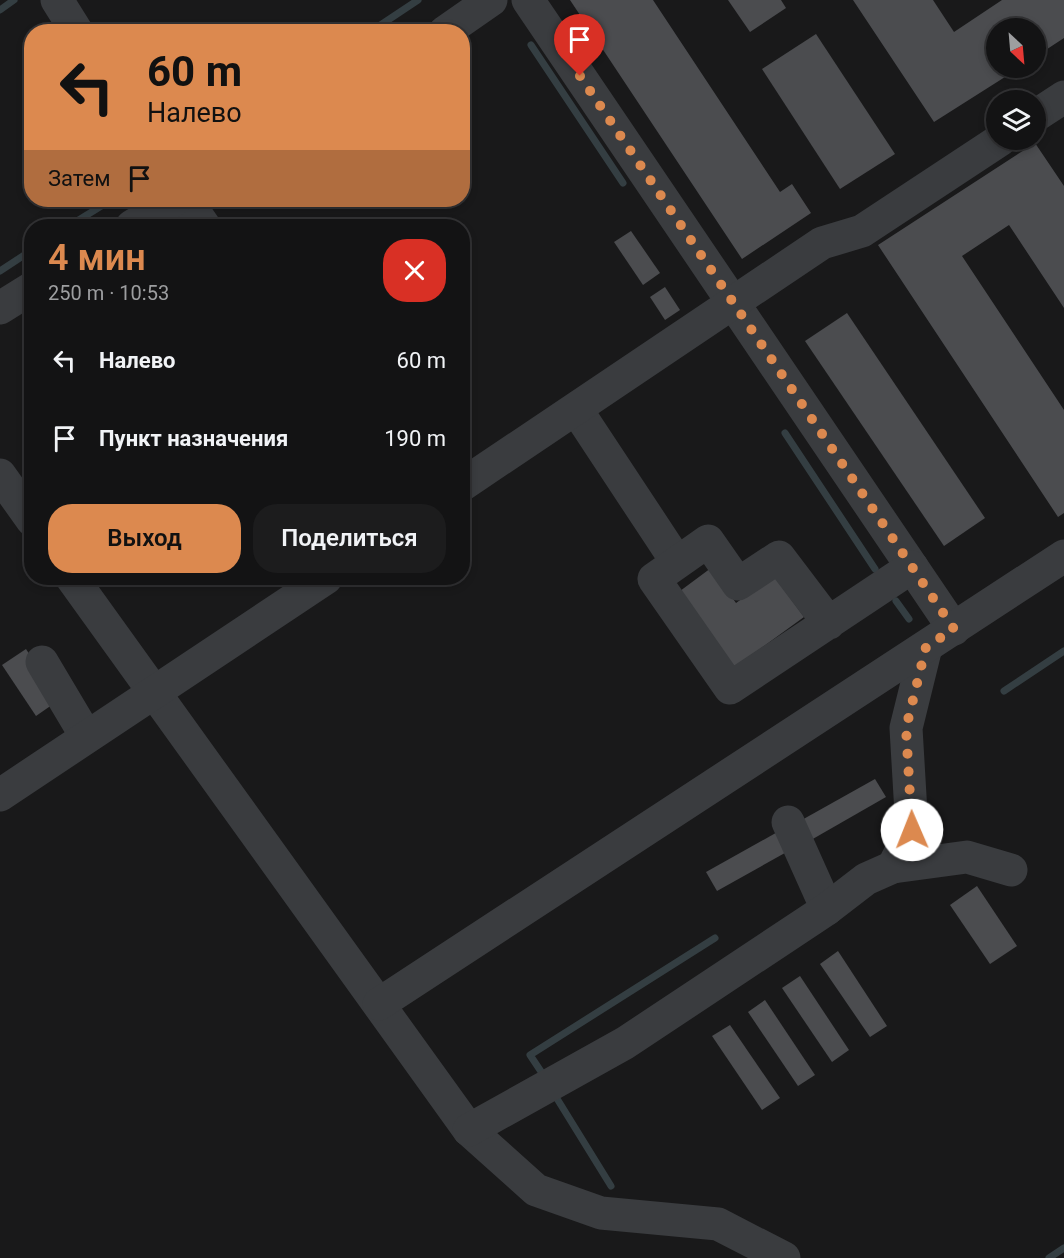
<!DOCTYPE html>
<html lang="ru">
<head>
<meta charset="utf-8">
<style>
	body { margin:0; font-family:Roboto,sans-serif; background:#1c1c1d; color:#f1f3f6; height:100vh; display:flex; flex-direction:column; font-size:22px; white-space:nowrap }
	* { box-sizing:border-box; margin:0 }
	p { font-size:20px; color:#9d9ea0 }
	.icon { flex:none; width:33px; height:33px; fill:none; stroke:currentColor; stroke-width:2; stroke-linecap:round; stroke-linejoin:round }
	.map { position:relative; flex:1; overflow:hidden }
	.sheet { position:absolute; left:24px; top:219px; width:446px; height:366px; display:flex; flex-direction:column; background:#131314; border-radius:24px; box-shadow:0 3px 9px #0003,0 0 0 2px #323234 }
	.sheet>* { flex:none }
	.banner { position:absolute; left:24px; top:24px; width:446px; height:183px; border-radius:24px; box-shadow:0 3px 9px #0003,0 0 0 2px #323234; background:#dc894f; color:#111; overflow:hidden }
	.needle { width:39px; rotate:154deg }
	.controls { position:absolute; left:986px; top:18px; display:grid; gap:12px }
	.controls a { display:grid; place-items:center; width:60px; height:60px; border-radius:50%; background:#131314; box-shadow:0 3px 9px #0003,0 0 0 2px #323234; font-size:30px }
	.pin { position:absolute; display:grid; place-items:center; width:51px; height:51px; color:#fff; margin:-62px -26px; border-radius:50% 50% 50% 0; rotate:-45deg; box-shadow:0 0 6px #0007 }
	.pin .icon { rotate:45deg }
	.me { position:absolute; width:66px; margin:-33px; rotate:359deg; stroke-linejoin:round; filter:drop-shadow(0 0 4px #0008) }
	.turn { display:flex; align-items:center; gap:21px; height:126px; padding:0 24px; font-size:27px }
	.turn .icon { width:78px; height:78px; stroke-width:2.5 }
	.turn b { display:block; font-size:42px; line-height:51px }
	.then { display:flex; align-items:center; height:57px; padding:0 24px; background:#0003; gap:12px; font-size:22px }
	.round { display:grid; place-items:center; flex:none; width:63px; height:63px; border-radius:24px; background:#1c1c1d }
	.overview { display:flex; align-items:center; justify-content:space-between; height:102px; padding:0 24px }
	h1 { font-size:36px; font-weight:600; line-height:45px; color:#dc894f }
	.primary-button { display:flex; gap:12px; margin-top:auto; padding:12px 24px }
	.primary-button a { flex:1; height:69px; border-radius:24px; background:#dc894f; color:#111; font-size:24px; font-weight:600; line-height:69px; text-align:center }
	.primary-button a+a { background:#1c1c1d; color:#f1f3f6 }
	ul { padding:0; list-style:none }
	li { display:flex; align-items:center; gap:18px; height:78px; padding:0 24px }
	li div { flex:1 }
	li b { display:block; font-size:22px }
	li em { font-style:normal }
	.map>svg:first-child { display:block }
</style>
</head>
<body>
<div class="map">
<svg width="1064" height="1258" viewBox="0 0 1064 1258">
	<rect width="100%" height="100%" fill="#19191a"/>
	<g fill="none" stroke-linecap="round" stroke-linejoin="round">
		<g stroke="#343e42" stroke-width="7">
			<path d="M0 10 14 0"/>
			<path d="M370 32 418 0"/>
			<path d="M531 45 623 183"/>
			<path d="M69 226 111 200"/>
			<path d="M0 271 32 250"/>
			<path d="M785 433 875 569"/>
			<path d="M896 601 909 619"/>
			<path d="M1004 691 1064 651"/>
			<path d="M542 1073 530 1055 715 938"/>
			<path d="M556 1097 611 1186"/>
			<path d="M1049 1258 1064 1248"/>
		</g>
	</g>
	<g fill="#4b4c4f">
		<path d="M570 0H653L780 192 792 184 811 213 742 259Z"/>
		<path d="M728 0H781L786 8 750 32Z"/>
		<path d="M853 0H933L954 32 1002 0H1064V38L1035 57V28H996V68H1019L934 122Z"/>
		<path d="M816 34 895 154 840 189 762 69Z"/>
		<path d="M1035 143 1064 186V308L1009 225 962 256 1064 410V513L1058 517 878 245Z"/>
		<path d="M631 231 660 273 643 285 614 242Z"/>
		<path d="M665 287 680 310 665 320 650 297Z"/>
		<path d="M847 313 985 518 944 546 805 341Z"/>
		<path d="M711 568 736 603 774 576 804 617 731 670 676 594Z"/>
		<path d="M26 649 59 700 36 716 2 665Z"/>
		<path d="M875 779 886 797 811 840 800 821Z"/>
		<path d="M781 830 792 849 717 891 706 872Z"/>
		<path d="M977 886 1017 946 990 964 950 905Z"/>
		<path d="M838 951 887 1026 870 1037 820 964Z"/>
		<path d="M800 976 849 1050 832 1062 782 988Z"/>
		<path d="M765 1000 815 1075 798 1086 748 1012Z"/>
		<path d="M730 1025 780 1098 762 1110 712 1036Z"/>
	</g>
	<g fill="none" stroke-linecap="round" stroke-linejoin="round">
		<g stroke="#3a3c3f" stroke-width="33">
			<path d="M57 0 77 32"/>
			<path d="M528 0 954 629"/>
			<path d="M445 32 491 0"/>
			<path d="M1035 116 1064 97"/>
			<path d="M186 200 204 226"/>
			<path d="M132 226 175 200"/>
			<path d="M0 308 32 288"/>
			<path d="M576 409 677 562"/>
			<path d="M0 475 32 520"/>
			<path d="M462 485 822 243 862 231 1000 140"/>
			<path d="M72 578 469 1130 536 1190 601 1213 718 1224 784 1258"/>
			<path d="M829 623 779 557 738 584 708 541 654 579 730 688 912 567"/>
			<path d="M42 662 86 736"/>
			<path d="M0 795 326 578"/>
			<path d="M788 822 827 909"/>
			<path d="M893 867 912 830 906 728 926 647"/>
			<path d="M379 1004 1064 556"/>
			<path d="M469 1130 625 1043 827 909 866 879 893 867 967 857 1011 870"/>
		</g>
	</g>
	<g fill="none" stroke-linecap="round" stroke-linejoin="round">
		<path stroke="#dc894f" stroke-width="10" stroke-dasharray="0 18" d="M580 76 954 629 926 647 906 728 912 830"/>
	</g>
</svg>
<div class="controls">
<a><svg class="needle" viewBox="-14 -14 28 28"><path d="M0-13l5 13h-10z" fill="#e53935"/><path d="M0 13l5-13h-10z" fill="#9d9ea0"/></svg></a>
<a><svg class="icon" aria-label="layers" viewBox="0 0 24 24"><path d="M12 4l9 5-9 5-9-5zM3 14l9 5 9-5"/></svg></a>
</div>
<div class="pin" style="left:580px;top:76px;background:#d93025"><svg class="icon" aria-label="arrive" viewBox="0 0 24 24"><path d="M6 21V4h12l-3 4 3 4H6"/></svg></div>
<svg class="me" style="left:912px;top:830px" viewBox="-20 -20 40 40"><circle r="19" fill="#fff"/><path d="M0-13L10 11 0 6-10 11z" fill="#dc894f"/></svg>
<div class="banner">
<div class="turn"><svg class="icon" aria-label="left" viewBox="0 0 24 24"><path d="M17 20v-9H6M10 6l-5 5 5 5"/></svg><div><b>60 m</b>Налево</div></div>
<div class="then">Затем<svg class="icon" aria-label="arrive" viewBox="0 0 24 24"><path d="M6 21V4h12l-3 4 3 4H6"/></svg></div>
</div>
<section class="sheet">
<div class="overview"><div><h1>4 мин</h1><p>250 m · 10:53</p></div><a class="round" style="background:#d93025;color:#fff"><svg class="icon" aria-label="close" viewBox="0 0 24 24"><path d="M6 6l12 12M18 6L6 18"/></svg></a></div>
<ul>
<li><svg class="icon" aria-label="left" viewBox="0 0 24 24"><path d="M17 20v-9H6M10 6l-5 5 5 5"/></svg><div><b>Налево</b></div><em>60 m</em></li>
<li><svg class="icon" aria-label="arrive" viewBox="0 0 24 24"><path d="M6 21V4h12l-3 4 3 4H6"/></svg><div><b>Пункт назначения</b></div><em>190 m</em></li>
</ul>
<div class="primary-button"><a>Выход</a><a>Поделиться</a></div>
</section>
</div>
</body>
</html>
